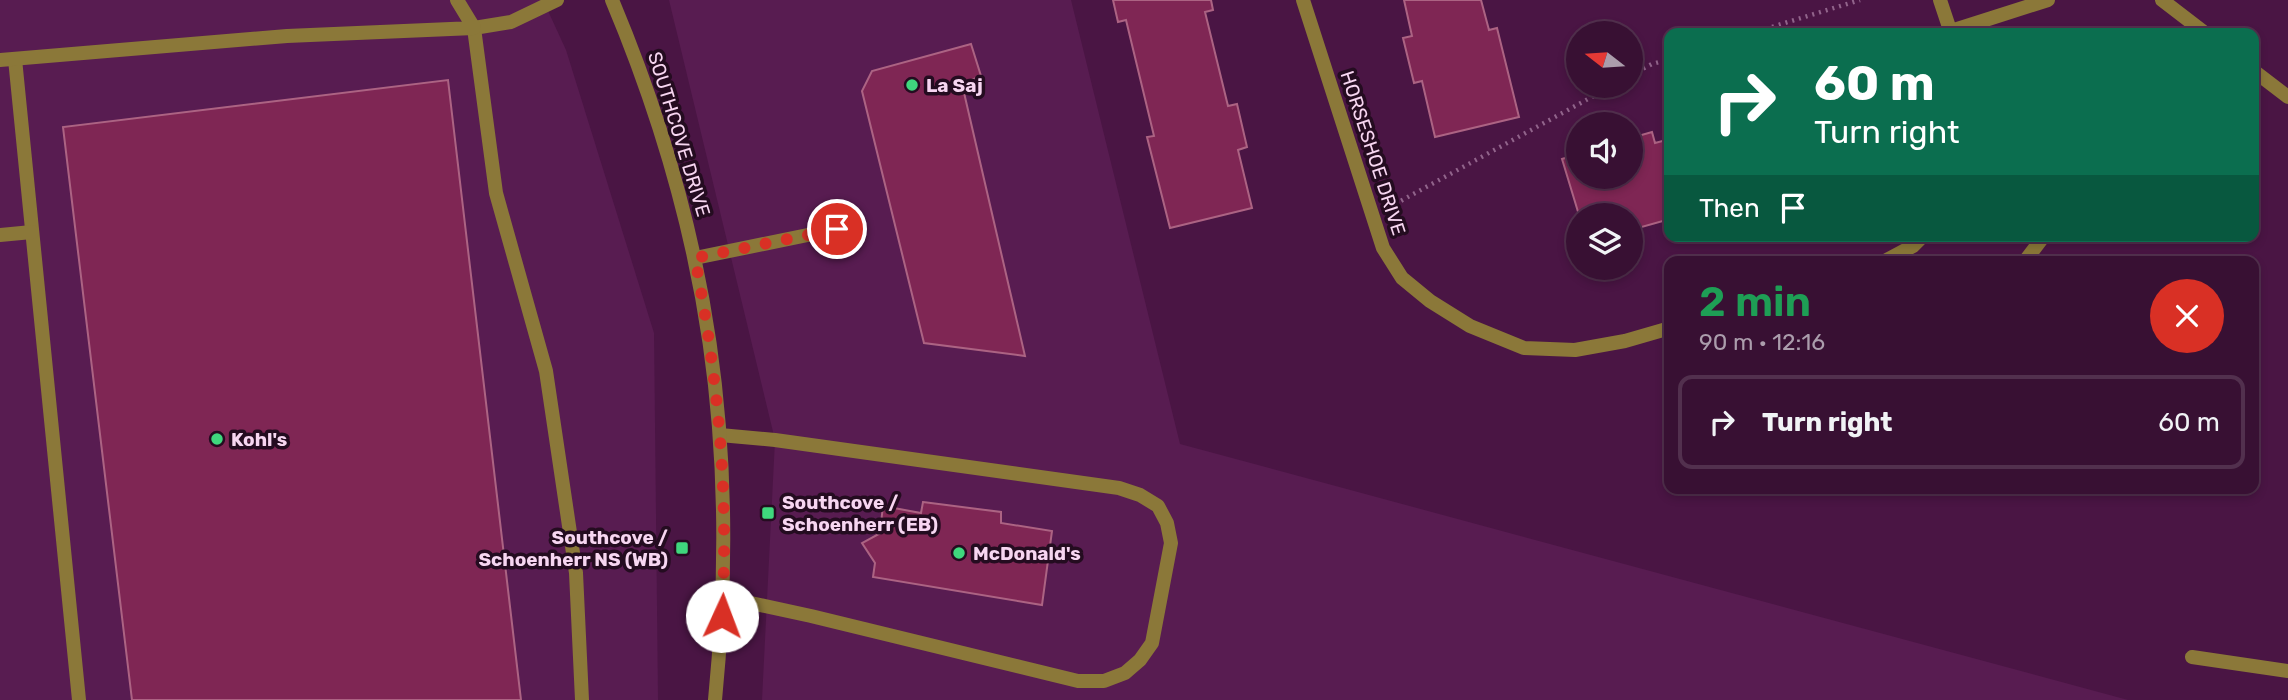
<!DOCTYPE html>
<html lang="en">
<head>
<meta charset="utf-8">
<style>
	body { margin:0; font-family:Rubik,sans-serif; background:#431e3f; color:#f1f3f6; height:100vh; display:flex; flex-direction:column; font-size:26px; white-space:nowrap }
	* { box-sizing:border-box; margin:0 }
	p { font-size:23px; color:#ab9dac }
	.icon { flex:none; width:38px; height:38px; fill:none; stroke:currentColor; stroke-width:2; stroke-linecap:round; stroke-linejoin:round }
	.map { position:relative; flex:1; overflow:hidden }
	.details { position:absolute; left:1664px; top:256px; width:595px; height:238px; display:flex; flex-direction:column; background:#381033; border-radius:14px; box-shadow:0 4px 10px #0003,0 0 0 2px #52304e }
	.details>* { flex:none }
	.banner { position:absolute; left:1664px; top:28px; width:595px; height:214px; border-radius:14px; box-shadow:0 4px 10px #0003,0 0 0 2px #52304e; background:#0b6e4f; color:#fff; overflow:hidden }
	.needle { width:46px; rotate:287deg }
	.tools { position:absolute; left:1566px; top:21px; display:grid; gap:14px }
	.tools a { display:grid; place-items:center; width:77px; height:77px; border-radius:50%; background:#381033; box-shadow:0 4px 10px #0003,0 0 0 2px #52304e; font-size:35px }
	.pin { position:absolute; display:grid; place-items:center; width:60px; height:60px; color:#fff; margin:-30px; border:4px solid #fff; border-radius:50%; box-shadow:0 2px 7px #0007 }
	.me { position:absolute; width:77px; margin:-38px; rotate:2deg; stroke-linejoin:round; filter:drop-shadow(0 0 5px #0008) }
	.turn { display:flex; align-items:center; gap:24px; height:147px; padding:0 35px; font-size:32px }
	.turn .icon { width:91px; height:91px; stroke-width:2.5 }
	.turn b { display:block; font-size:49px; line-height:60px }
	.then { display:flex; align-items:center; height:66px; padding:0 35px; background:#0003; gap:14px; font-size:26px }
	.round { display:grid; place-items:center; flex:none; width:74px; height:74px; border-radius:37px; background:#431e3f }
	.head { display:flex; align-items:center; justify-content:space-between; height:119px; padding:0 35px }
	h1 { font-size:42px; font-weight:600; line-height:52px; color:#1e9e55 }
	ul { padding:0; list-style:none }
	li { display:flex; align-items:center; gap:21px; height:94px; margin:0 14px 10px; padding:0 21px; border:4px solid #52304e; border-radius:14px }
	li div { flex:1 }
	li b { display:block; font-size:26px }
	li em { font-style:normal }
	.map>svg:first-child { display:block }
</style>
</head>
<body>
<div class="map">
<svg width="2288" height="700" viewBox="0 0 2288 700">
	<rect width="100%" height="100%" fill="#4a1544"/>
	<g fill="#581c51">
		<path d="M0 0H543L566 50 654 333 658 700H0Z"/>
		<path d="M669 0H1071L1180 444 2128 700H762L775 440Z"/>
	</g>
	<g fill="#7f2654" stroke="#ac6383" stroke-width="2">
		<path d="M1113 0H1211L1213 10 1205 12 1228 106 1237 104 1247 147 1238 150 1252 208 1170 228 1147 137 1154 136 1126 20 1118 22Z"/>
		<path d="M1404 0H1481L1489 30 1497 28 1519 117 1435 137 1422 81 1414 83 1403 38 1412 36Z"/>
		<path d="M971 44 981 76 962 84 1025 356 924 343 862 91 872 71Z"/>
		<path d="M448 80 521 700H132L63 127Z"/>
		<path d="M1652 132 1655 143 1670 139V219L1631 230V215H1579L1562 159 1578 154V177H1631V138Z"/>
		<path d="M923 502 1001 512V523L1052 531 1042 605 873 577 875 563 862 543 888 529 881 523 883 506 921 513Z"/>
	</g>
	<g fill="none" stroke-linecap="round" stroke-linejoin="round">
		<g stroke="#91648b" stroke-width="4.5" stroke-dasharray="2 5" stroke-linecap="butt">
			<path d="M1752 33 1860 0"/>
			<path d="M1631 75 1652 64 1670 59"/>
			<path d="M1395 204 1612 86"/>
		</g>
		<g stroke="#8b7839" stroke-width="14">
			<path d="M557 0 511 22 474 28 496 193 546 371 576 573 582 700"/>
			<path d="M15 59 79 700"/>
			<path d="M0 60 287 36 474 28 457 0"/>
			<path d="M0 235 32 232"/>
			<path d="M695 258 837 229"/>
			<path d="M2025 261 2044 236"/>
			<path d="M720 435 775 440 1119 488 1140 495 1158 506 1167 523 1171 543 1152 643 1140 660 1125 673 1104 681H1078L811 616 723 597"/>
			<path d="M2192 657 2288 671"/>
		</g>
		<g stroke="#8b7839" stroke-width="14">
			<path d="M612 0C710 233 740 449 715 700"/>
			<path d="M1303 0 1383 248 1402 278 1430 301 1470 326 1524 348 1575 350 1625 341 1670 328"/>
			<path d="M1940 0 1951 33"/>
			<path d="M2162 0 2205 33"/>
			<path d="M1951 31 2048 0"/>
			<path d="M2254 71 2288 97"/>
			<path d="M1885 261 1913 246 1923 236"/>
		</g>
	</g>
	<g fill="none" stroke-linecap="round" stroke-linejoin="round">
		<path stroke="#d93025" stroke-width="12" stroke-dasharray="0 21.6" d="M722 616C729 491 718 380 695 258L837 229"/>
	</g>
	<g fill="#3fd77d" stroke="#240c20" stroke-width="2.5">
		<circle cx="912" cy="85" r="7"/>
		<circle cx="217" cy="439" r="7"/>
		<rect x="761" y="506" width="14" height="14" rx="3.5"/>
		<rect x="675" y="541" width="14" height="14" rx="3.5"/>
		<circle cx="959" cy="553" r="7"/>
	</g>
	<g text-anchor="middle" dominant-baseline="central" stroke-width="7" stroke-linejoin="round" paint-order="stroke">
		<g font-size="19" font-weight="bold" fill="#f7d6f1" stroke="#240c20" text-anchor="start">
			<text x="926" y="85">La Saj</text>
			<text x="231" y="439">Kohl's</text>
			<text x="782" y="502">Southcove /<tspan x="782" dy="22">Schoenherr (EB)</tspan></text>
			<text x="668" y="537" text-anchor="end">Southcove /<tspan x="668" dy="22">Schoenherr NS (WB)</tspan></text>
			<text x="973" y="553">McDonald's</text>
		</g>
		<g font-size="19" fill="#f7d6f1" stroke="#240c20">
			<text transform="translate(679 134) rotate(73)">SOUTHCOVE DRIVE</text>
			<text transform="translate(1373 153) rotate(72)">HORSESHOE DRIVE</text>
		</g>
	</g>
</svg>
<div class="tools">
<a><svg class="needle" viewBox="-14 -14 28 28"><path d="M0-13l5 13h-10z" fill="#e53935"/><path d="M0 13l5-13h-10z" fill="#ab9dac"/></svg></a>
<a><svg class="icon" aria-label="sound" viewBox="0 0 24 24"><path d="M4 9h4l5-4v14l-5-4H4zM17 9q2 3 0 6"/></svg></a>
<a><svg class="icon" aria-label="layers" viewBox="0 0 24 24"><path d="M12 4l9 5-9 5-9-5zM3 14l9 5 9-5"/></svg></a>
</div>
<div class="pin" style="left:837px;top:229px;background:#d93025"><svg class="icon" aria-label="arrive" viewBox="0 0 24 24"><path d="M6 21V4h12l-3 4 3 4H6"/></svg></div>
<svg class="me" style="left:722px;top:616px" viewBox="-20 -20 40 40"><circle r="19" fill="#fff"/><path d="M0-13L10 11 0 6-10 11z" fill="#d93025"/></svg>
<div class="banner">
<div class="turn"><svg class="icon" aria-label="right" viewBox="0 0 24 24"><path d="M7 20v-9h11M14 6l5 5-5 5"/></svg><div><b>60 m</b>Turn right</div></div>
<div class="then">Then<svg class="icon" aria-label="arrive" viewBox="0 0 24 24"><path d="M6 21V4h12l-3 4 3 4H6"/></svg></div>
</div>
<section class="details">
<div class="head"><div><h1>2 min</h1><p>90 m · 12:16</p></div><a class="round" style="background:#d93025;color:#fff"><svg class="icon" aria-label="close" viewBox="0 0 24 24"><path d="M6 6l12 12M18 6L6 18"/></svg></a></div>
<ul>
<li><svg class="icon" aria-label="right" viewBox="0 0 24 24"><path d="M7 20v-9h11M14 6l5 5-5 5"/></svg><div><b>Turn right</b></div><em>60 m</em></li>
</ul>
</section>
</div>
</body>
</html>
